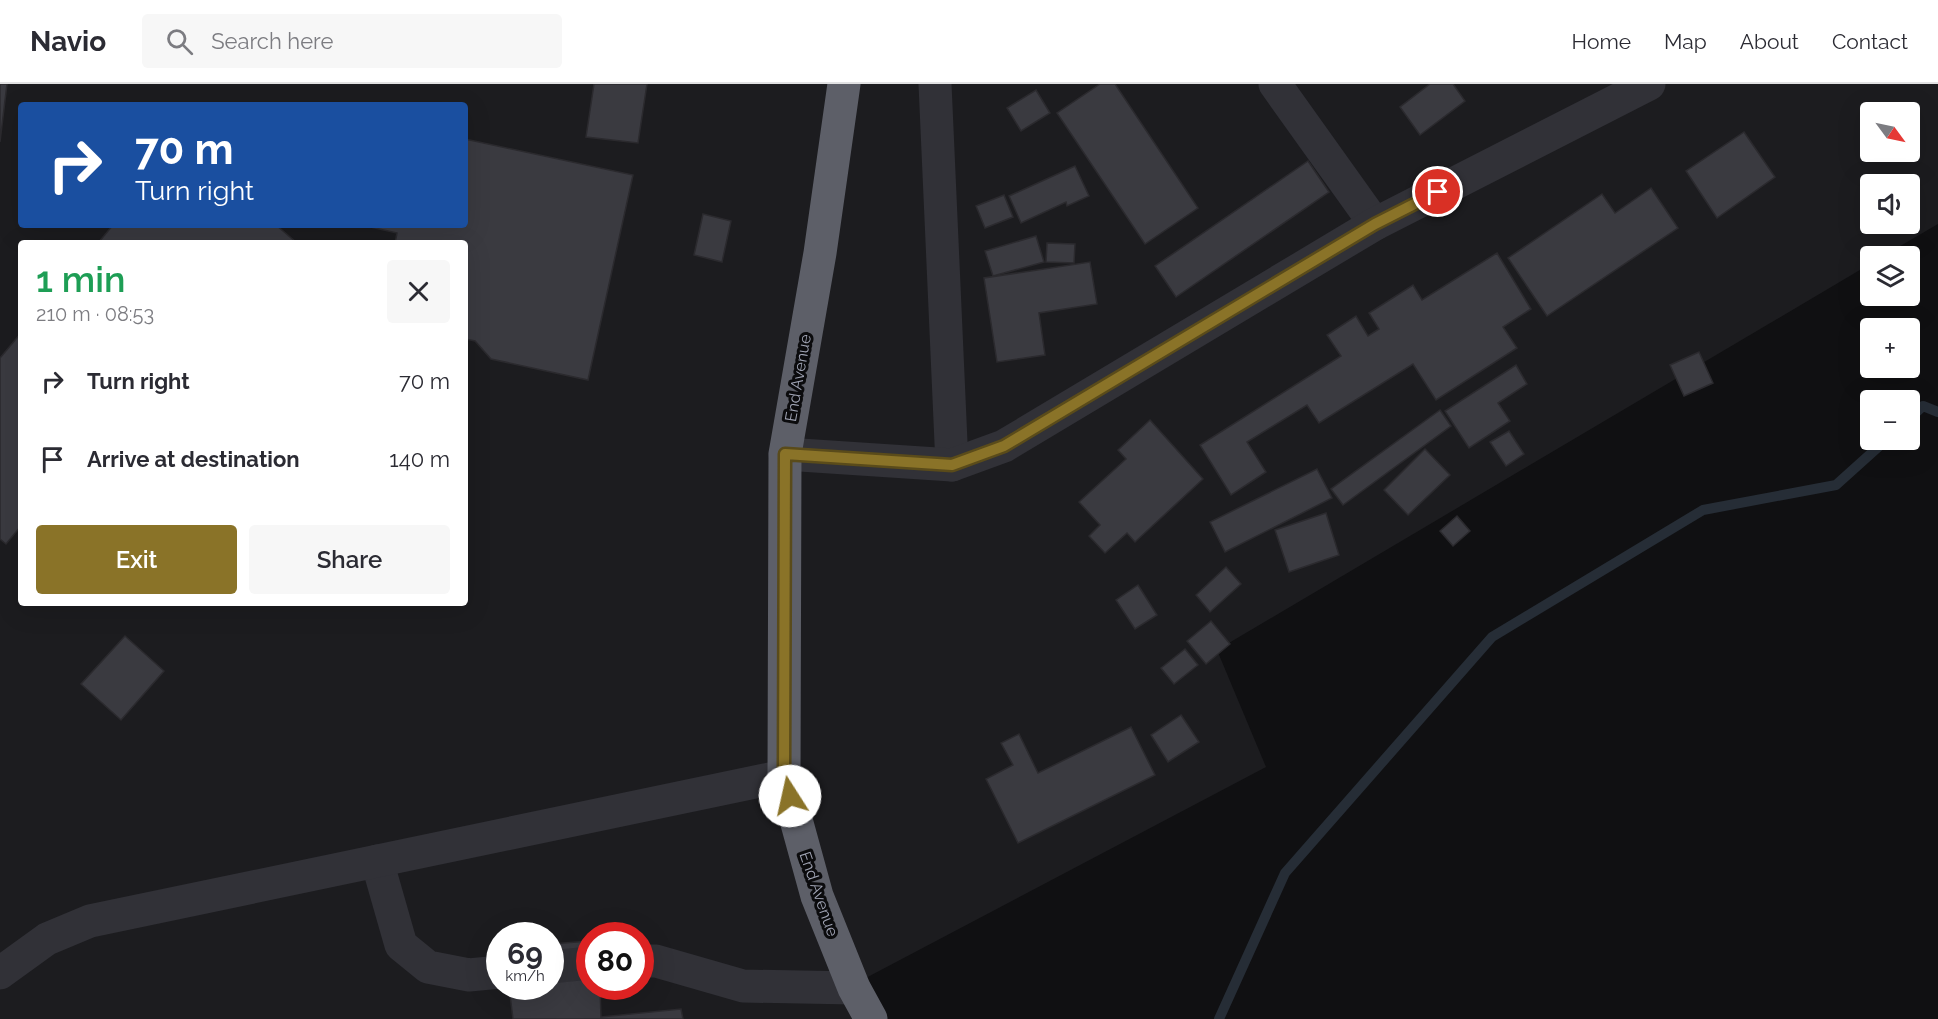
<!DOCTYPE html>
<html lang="en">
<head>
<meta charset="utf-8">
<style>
	body { margin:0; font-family:Raleway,sans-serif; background:#f7f7f7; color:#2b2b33; height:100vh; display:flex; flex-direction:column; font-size:22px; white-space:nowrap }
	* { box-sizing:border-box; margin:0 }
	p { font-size:20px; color:#7c7c81 }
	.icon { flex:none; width:33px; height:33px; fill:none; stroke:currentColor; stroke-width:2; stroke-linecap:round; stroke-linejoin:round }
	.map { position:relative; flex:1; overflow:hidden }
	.drawer { position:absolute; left:18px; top:156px; width:450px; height:366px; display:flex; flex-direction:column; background:#fff; border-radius:6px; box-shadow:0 6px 24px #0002 }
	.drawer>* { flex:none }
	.hud { position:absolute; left:18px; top:18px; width:450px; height:126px; border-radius:6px; box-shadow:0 6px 24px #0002; background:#1a4fa0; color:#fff; overflow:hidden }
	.needle { width:39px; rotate:123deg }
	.tools { position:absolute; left:1860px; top:18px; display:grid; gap:12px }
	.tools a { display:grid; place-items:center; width:60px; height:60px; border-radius:6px; background:#fff; box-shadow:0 6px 24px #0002; font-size:30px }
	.speed { position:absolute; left:486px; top:838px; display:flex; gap:12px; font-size:30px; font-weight:700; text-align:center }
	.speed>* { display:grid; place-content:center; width:78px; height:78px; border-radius:50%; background:#fff; box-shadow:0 6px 24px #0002; line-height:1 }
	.speed small { font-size:15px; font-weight:400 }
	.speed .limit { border:9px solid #d22; background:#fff; color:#111 }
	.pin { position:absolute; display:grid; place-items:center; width:51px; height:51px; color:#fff; margin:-26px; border:3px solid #fff; border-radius:50%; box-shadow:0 2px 6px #0007 }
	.me { position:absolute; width:66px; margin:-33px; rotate:350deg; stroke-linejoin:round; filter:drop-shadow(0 0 4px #0008) }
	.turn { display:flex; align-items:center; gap:21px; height:126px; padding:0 18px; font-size:27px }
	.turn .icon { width:78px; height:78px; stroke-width:2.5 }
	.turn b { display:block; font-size:42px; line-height:51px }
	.round { display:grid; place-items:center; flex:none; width:63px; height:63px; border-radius:6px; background:#f7f7f7 }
	.headline { display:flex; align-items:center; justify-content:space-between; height:102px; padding:0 18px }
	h1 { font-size:36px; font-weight:600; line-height:45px; color:#1e9e55 }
	.action { display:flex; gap:12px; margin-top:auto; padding:12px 18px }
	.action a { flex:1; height:69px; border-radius:6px; background:#8a7328; color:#fff; font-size:24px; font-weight:600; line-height:69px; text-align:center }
	.action a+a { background:#f7f7f7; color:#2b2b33 }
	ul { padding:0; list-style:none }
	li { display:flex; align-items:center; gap:18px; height:78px; padding:0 18px }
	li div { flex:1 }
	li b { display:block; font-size:22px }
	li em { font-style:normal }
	header { display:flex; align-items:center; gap:36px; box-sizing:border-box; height:84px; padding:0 30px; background:#fff; border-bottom:2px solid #e1e1e2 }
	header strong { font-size:28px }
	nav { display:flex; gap:33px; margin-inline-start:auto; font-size:21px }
	.search { width:420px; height:54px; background:#f7f7f7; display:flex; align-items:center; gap:15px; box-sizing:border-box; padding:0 21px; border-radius:6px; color:#7c7c81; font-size:22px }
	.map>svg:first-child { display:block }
</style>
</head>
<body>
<header>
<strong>Navio</strong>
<div class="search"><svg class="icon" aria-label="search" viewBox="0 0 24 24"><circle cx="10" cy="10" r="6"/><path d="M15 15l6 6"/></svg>Search here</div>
<nav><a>Home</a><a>Map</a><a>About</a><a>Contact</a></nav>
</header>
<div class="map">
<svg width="1938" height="935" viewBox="0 0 1938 935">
	<rect width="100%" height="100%" fill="#101012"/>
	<path fill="#1c1c1f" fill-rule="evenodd" d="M0 0H1938V140L1883 172H1870V180L1217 566 1266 683 843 906 853 935H0ZM21 21H465V141H21ZM1870 28H1910V68H1870ZM1870 100H1910V140H1870ZM21 159H465V519H21ZM500 852H550V903H500ZM590 852H640V903H590Z"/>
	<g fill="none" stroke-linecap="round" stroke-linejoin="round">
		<g stroke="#262d36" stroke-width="10">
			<path d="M1910 334 1923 322 1938 328"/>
			<path d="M1219 935 1285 789 1492 553 1703 426 1836 401 1886 356"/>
		</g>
	</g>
	<g fill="#3a3a40" stroke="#2b2a2e" stroke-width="1.5">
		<path d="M0 0H7L0 58Z"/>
		<path d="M594 0H647L638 59 586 53Z"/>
		<path d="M1100 0H1115L1198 124 1145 160 1057 29Z"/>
		<path d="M1430 0H1453L1465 17 1420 51 1400 23Z"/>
		<path d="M1036 6 1050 29 1021 47 1007 24Z"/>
		<path d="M1744 48 1775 93 1717 134 1686 87Z"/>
		<path d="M465 55 633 91 588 296 491 275 475 257 465 255V159H395L397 149 362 141H465Z"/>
		<path d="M1308 77 1329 108 1176 213 1155 182Z"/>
		<path d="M1075 82 1089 112 1067 122 1066 118 1021 139 1009 112Z"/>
		<path d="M1651 104 1678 144 1547 232 1508 174 1602 110 1615 129Z"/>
		<path d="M1004 111 1013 133 985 144 976 122Z"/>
		<path d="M703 130 731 137 722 178 694 171Z"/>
		<path d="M113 141H276L297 159H98Z"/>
		<path d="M1036 152 1044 178 993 192 985 167Z"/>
		<path d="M1047 159 1075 160 1074 179 1046 178Z"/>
		<path d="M1497 169 1531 225 1503 243 1517 264 1436 316 1413 280 1319 339 1307 321 1247 358 1266 388 1231 411 1200 361 1341 272 1327 251 1356 232 1368 252 1379 245 1369 229 1413 201 1422 216Z"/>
		<path d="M1090 178 1097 220 1039 229 1045 271 997 278 984 194Z"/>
		<path d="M21 249V442L6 460 0 455V274Z"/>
		<path d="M1699 268 1713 299 1684 312 1670 281Z"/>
		<path d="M1516 281 1527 300 1498 319 1510 337 1469 364 1445 327Z"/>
		<path d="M1440 326 1451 342 1343 421 1331 405Z"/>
		<path d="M1150 336 1203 395 1135 458 1127 449 1105 469 1089 452 1100 441 1079 418 1126 375 1118 366Z"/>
		<path d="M1509 347 1524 370 1506 382 1490 358Z"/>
		<path d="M1425 365 1450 391 1408 431 1384 406Z"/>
		<path d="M1317 385 1332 414 1225 468 1210 438Z"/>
		<path d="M1326 429 1339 471 1289 488 1275 446Z"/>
		<path d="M1457 432 1470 447 1453 462 1440 447Z"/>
		<path d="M1226 483 1241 500 1210 528 1196 511Z"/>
		<path d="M1138 501 1157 531 1135 545 1116 516Z"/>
		<path d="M1211 537 1230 560 1206 580 1187 557Z"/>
		<path d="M125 552 164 587 121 636 81 600Z"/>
		<path d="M1185 565 1198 581 1174 600 1161 584Z"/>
		<path d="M1181 631 1199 658 1168 678 1151 651Z"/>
		<path d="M1131 643 1155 691 1018 759 986 695 1013 681 1001 659 1019 650 1038 689Z"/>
		<path d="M590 857V903H600L601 933 681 925 683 935H513L509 903H550V860Z"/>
	</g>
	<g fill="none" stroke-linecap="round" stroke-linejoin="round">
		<g stroke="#313137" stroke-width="33">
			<path d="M935 0 952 381"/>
			<path d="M1275 0 1375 140"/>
			<path d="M785 370 952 381 1004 362 1375 140 1649 0"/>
			<path d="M377 777 401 861 428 883 469 891 500 888"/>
			<path d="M640 877H656L743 902 854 904"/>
			<path d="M550 883 590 879"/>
			<path d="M0 889 47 855 90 837 784 692"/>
		</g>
		<path stroke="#5d5f68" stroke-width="33" d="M844 0 820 169 785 370 784 692 817 812 854 904 871 935"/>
	</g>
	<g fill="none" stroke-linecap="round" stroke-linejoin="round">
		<defs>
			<path id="route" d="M790 712 784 692 785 370 952 381 1004 362 1375 140 1438 108"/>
		</defs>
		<use href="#route" stroke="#5a4b1a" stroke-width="15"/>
		<use href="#route" stroke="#8a7328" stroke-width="10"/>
	</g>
	<g text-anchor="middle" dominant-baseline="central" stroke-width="6" stroke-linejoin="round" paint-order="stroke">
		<g font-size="16" fill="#a0a4b4" stroke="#0b0b0d">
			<text transform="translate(798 294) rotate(-80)">End Avenue</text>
			<text transform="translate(819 810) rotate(71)">End Avenue</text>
		</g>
	</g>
</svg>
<div class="tools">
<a><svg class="needle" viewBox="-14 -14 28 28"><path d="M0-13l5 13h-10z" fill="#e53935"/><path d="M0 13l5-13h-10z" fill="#7c7c81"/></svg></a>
<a><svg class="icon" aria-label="sound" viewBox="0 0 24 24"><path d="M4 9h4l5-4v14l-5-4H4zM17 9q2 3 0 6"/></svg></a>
<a><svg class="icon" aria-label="layers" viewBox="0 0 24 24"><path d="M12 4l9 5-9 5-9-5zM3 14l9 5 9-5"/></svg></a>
<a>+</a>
<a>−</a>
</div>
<div class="speed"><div>69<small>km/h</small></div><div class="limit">80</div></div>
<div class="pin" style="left:1438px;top:108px;background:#d93025"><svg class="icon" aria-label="arrive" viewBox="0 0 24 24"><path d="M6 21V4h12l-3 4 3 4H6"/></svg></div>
<svg class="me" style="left:790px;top:712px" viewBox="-20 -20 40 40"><circle r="19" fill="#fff"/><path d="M0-13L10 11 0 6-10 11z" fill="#8a7328"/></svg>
<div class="hud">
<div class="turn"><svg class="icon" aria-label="right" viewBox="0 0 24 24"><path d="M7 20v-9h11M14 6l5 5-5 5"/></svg><div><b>70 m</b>Turn right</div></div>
</div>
<section class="drawer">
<div class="headline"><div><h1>1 min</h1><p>210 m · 08:53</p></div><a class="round"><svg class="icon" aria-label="close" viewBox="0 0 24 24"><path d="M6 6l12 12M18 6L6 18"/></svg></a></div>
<ul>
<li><svg class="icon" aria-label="right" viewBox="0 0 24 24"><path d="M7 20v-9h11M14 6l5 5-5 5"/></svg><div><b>Turn right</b></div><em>70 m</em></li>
<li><svg class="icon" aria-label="arrive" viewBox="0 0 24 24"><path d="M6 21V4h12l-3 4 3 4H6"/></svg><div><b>Arrive at destination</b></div><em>140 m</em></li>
</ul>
<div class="action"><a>Exit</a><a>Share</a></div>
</section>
</div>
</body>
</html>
